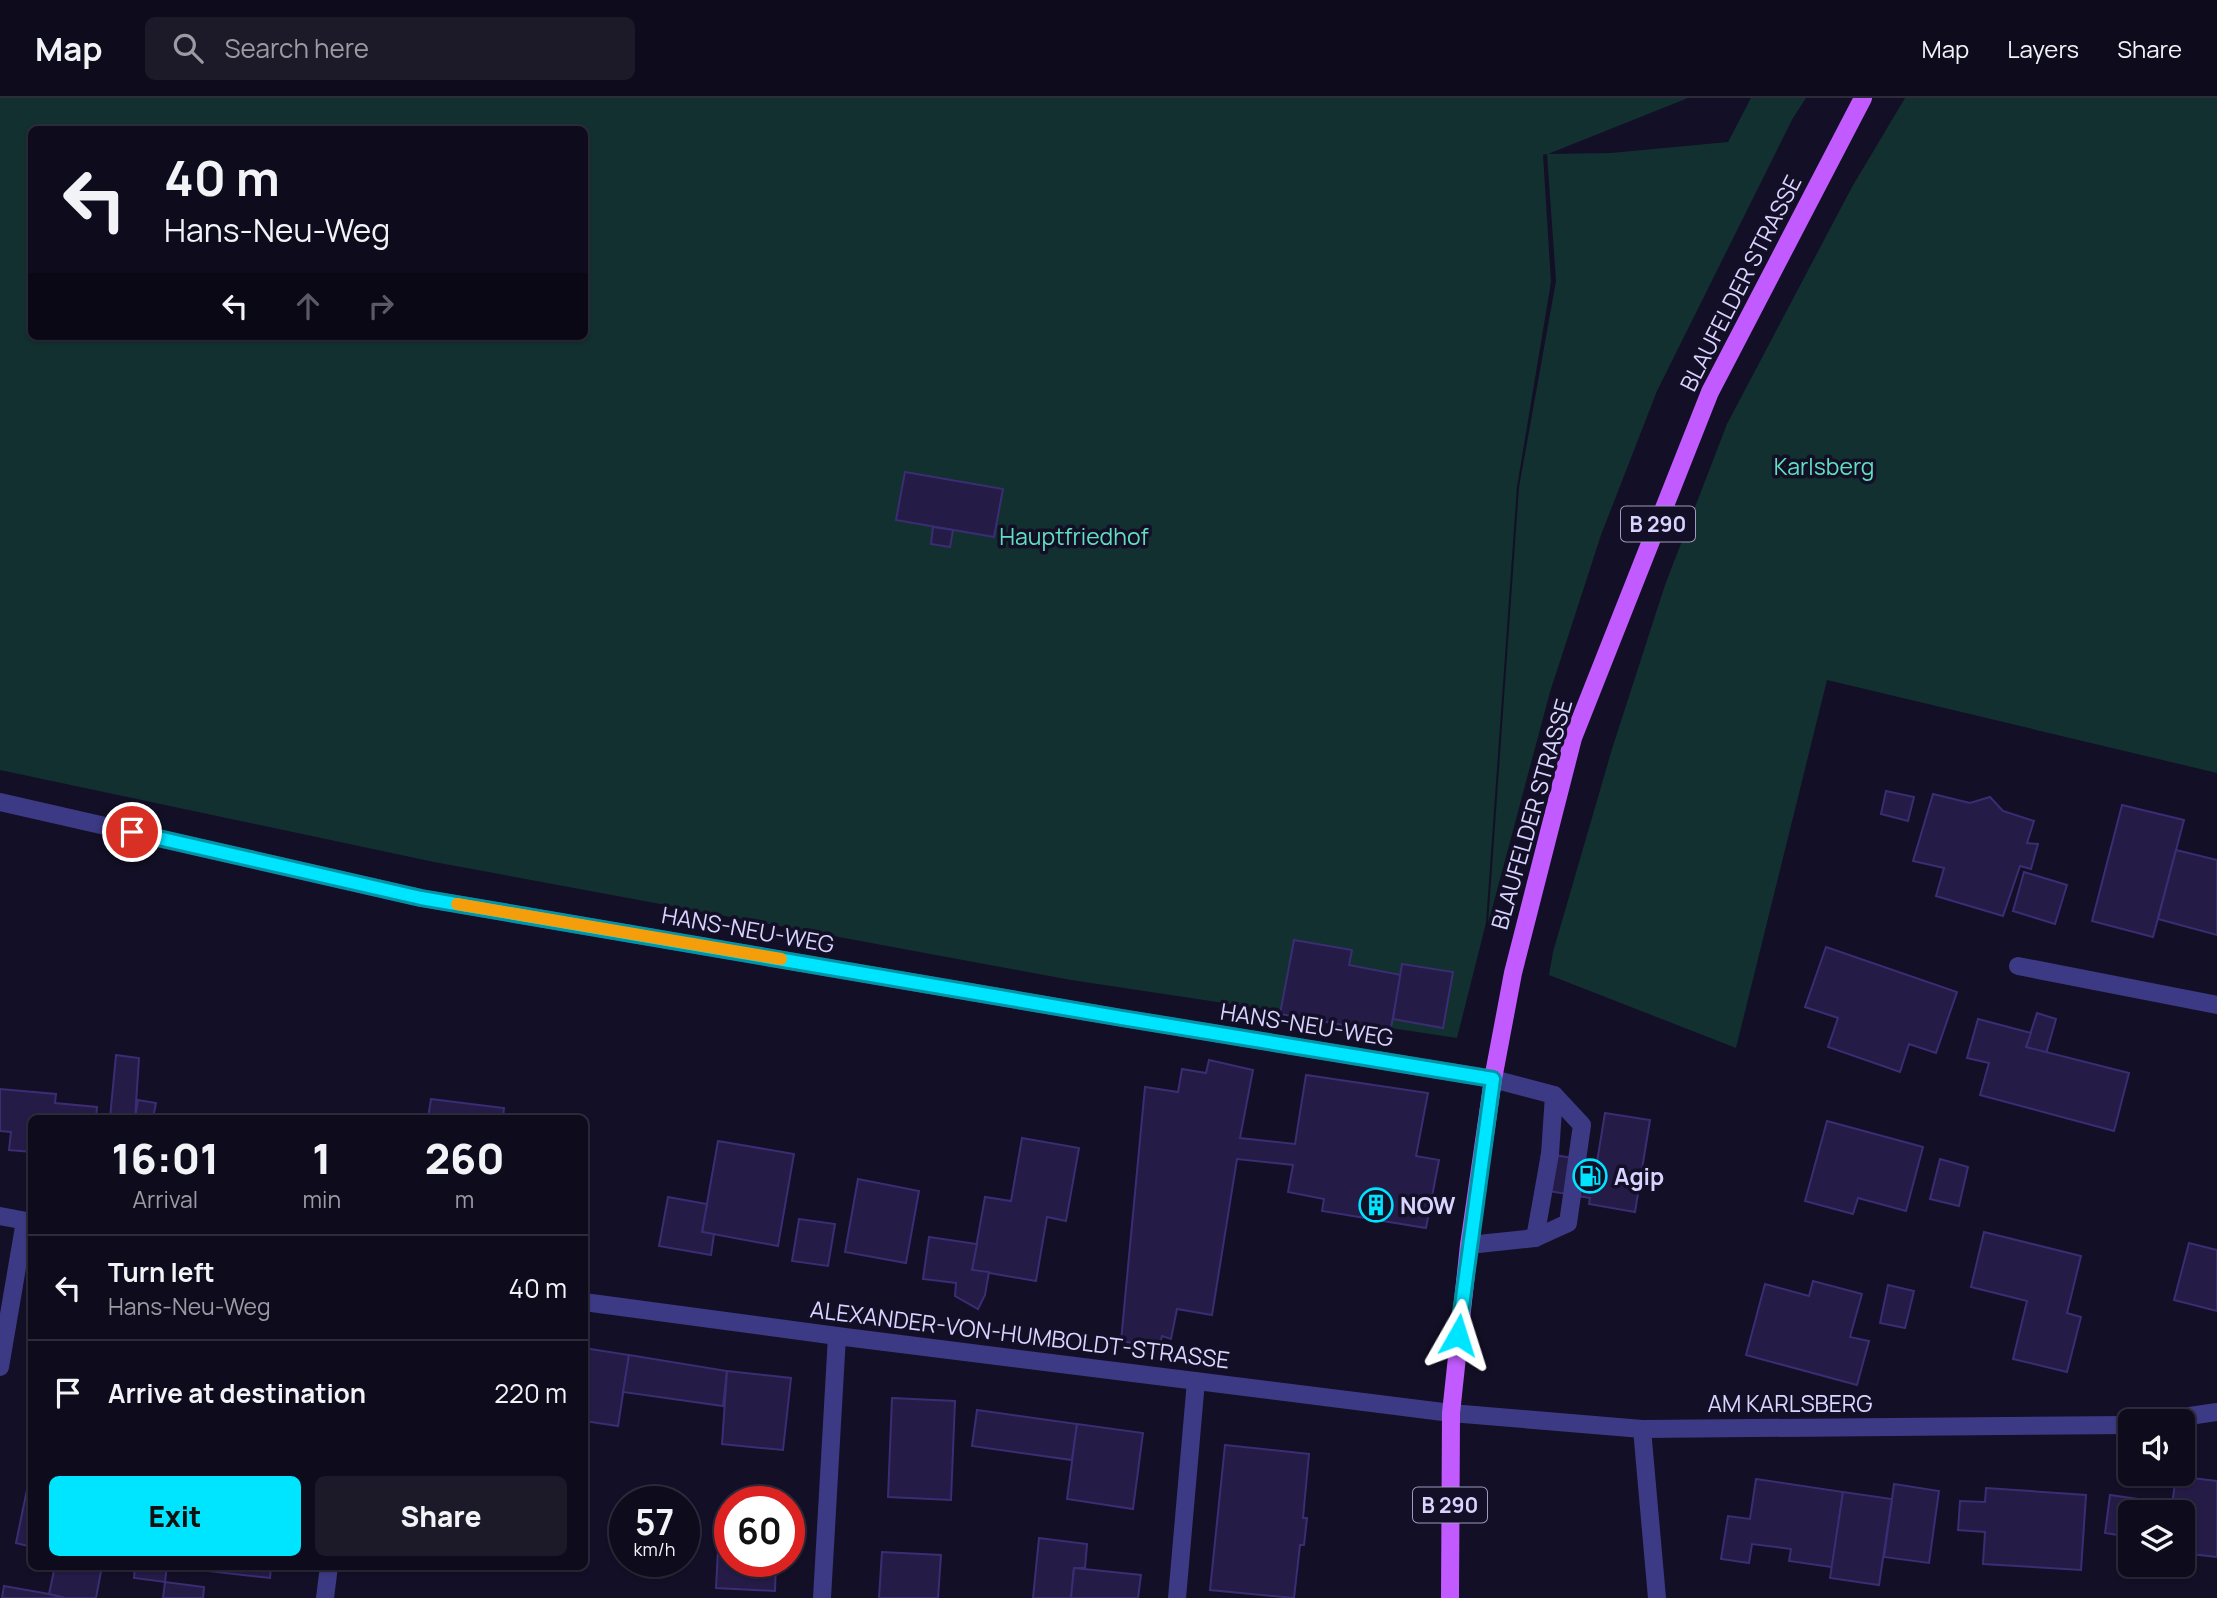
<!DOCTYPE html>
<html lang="en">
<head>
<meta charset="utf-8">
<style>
	body { margin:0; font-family:Manrope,sans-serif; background:#1c1929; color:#f1f3f6; height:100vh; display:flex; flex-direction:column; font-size:26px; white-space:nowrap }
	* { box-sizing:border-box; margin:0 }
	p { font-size:23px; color:#9b9ba3 }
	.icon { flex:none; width:38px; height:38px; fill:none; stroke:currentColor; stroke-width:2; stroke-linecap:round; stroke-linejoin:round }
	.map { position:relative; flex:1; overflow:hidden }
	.details { position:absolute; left:28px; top:1017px; width:560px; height:455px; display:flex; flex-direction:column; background:#0e0b1c; border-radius:10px; box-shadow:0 2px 5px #0004,0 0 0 2px #2e2b3b }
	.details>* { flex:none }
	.guide { position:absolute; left:28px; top:28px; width:560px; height:214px; border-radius:10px; box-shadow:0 2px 5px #0004,0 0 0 2px #2e2b3b; background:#0e0b1c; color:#f1f3f6; overflow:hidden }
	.fabs { position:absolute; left:2118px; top:1311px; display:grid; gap:14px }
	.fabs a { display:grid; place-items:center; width:77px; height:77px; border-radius:10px; background:#0e0b1c; box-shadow:0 2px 5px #0004,0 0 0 2px #2e2b3b; font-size:35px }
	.speed { position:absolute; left:609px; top:1388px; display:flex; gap:14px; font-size:35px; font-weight:700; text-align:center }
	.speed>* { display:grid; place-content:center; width:91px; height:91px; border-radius:50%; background:#0e0b1c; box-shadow:0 2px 5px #0004,0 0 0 2px #2e2b3b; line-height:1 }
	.speed small { font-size:18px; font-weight:400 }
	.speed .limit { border:10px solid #d22; background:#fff; color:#111 }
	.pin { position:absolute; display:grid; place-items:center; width:60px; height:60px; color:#fff; margin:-30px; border:4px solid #fff; border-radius:50%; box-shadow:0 2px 7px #0007 }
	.me { position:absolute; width:77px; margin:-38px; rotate:6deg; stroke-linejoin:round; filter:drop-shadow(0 0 5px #0008) }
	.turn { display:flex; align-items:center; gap:24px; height:147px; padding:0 21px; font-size:32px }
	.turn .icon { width:91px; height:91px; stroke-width:2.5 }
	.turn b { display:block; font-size:49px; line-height:60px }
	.lanes { display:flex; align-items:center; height:66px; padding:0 21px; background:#0003; justify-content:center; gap:35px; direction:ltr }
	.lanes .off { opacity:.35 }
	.eta { display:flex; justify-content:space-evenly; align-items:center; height:119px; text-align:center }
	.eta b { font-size:42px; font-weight:800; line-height:49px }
	.cta { display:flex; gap:14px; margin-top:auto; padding:14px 21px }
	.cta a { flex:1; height:80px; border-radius:10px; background:#00e5ff; color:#111; font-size:28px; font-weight:800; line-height:80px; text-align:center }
	.cta a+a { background:#1c1929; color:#f1f3f6 }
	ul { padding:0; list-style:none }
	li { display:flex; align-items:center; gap:21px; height:105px; padding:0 21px; border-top:2px solid #2e2b3b }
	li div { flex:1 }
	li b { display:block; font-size:26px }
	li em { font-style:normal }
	header { display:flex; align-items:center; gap:42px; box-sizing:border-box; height:98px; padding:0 35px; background:#0e0b1c; border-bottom:2px solid #2e2b3b }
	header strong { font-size:33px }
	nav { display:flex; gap:38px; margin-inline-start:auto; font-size:24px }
	.search { width:490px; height:63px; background:#1c1929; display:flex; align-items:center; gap:18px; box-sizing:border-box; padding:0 24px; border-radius:10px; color:#9b9ba3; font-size:26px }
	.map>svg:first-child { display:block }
</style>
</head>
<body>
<header>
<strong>Map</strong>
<div class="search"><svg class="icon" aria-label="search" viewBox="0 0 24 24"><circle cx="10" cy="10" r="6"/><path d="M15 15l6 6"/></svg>Search here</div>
<nav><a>Map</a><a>Layers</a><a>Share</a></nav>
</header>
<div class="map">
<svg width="2217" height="1500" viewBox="0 0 2217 1500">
	<rect width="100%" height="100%" fill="#130f26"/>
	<g fill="#12302f" fill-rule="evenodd">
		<path d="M0 0H1688L1548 56 1611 55 1728 44 1751 0H1806L1793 20 1657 293 1601 437 1550 594 1488 826 1519 389 1556 183 1547 56 1543 57 1551 184 1517 389 1486 825 1457 940 1071 882 434 764 0 672ZM32 32H584V238H32Z"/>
		<path d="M1905 0H2217V675L1827 582 1736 950 1549 877 1553 854 1612 651 1665 487 1727 326 1852 89Z"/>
	</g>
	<g fill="#241b47" stroke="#3b2d73" stroke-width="2">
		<path d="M905 374 1003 391 994 439 896 422Z"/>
		<path d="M933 429 953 432 950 449 931 446Z"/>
		<path d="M1886 693 1914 699 1908 723 1881 716Z"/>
		<path d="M1933 696 1970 705 1990 699 2003 713 2034 723 2027 745 2038 746 2031 771 2020 768 2003 818 1936 798 1944 770 1913 763Z"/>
		<path d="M2122 707 2184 722 2153 839 2092 823Z"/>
		<path d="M2176 752 2217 762V837L2158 821Z"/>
		<path d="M2024 774 2067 787 2055 826 2013 813Z"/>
		<path d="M1294 842 1352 852 1349 867 1401 877 1390 935 1280 916Z"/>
		<path d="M1826 849 1957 894 1936 955 1909 946 1900 974 1828 949 1838 920 1805 909Z"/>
		<path d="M1402 866 1453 874 1443 930 1393 921Z"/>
		<path d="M2037 915 2056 921 2046 956 2026 949Z"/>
		<path d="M1978 921 2031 935 2026 949 2129 975 2114 1033 1980 997 1989 965 1967 960Z"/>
		<path d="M116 957 139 960 135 1020H110Z"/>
		<path d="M1209 962 1253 972 1240 1040 1295 1046 1306 977 1428 995 1416 1058 1439 1062 1426 1130 1322 1113 1324 1101 1288 1094 1293 1067 1237 1061 1212 1217 1177 1211 1171 1241 1162 1238 1159 1250 1121 1243 1145 989 1178 994 1182 971 1206 975Z"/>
		<path d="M0 991 56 996 55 1005 97 1009 96 1020H32V1054L9 1052 11 1034 0 1033Z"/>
		<path d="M431 1001 504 1010 503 1020H428Z"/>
		<path d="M138 1002 156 1005 153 1020H135Z"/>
		<path d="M1605 1015 1650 1022 1635 1114 1589 1106 1590 1100 1537 1091 1542 1055 1597 1064Z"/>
		<path d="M1827 1023 1923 1049 1906 1113 1858 1100 1853 1116 1805 1103Z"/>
		<path d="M1022 1040 1079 1050 1066 1123 1047 1119 1036 1183 972 1172 985 1099 1011 1103Z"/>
		<path d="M718 1043 794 1056 778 1148 702 1134Z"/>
		<path d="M1940 1061 1968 1069 1959 1108 1930 1101Z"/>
		<path d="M858 1081 919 1093 906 1165 845 1154Z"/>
		<path d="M668 1099 707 1106 702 1134 714 1136 711 1157 659 1148Z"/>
		<path d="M799 1121 835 1126 828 1168 792 1163Z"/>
		<path d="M1984 1134 2081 1158 2067 1215 2081 1219 2067 1274 2013 1261 2027 1203 1971 1189Z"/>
		<path d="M929 1139 977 1146 972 1172 989 1174 985 1197 978 1211 955 1198 956 1185 923 1181Z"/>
		<path d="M2189 1145 2217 1152V1213L2174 1202Z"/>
		<path d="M1813 1183 1862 1196 1850 1239 1869 1243 1857 1287 1746 1257 1765 1186 1809 1198Z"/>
		<path d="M1888 1187 1914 1193 1905 1230 1880 1225Z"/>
		<path d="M584 1250 629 1257 618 1328 584 1323Z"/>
		<path d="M629 1257 727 1273 723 1308 623 1294Z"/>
		<path d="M727 1273 791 1280 783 1352 722 1346Z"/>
		<path d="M892 1300 955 1303 951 1402 888 1399Z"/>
		<path d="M977 1312 1077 1326 1072 1362 972 1348Z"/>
		<path d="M1077 1326 1143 1335 1133 1411 1067 1401Z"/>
		<path d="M1225 1347 1309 1356 1303 1420H1307L1304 1447H1300L1294 1500 1210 1492Z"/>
		<path d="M30 1377 32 1378V1449L16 1445Z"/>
		<path d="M2176 1378 2217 1383V1459L2182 1455V1414H2171Z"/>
		<path d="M1756 1381 1843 1394 1832 1469 1789 1463 1791 1451 1752 1446 1749 1465 1721 1461 1728 1418 1750 1421Z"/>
		<path d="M1894 1386 1939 1393 1929 1465 1884 1459Z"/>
		<path d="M1986 1390 2086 1397 2081 1472 1983 1466 1985 1434 1958 1432 1960 1403 1985 1404Z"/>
		<path d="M1843 1394 1892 1401 1879 1487 1830 1480Z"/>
		<path d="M2110 1397 2139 1401 2138 1414H2130V1439L2105 1435Z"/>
		<path d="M720 1414H730V1463H776L775 1493 716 1490Z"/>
		<path d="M1039 1440 1087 1446 1085 1470H1074L1071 1500H1033Z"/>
		<path d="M882 1454 941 1457 938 1500H879Z"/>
		<path d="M55 1468H102L96 1500H65L49 1496Z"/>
		<path d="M135 1468H167L165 1484 134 1480Z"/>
		<path d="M208 1468H271L270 1480 207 1473Z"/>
		<path d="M1074 1470 1141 1477 1138 1500H1071Z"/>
		<path d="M165 1484 204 1489 203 1500H163Z"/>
		<path d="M4 1488 49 1496 65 1500H2Z"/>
	</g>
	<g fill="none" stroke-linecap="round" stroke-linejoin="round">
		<g stroke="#3d3a85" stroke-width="18">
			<path d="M1535 1140 1550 1056 1554 997"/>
			<path d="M1469 1147 1535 1140 1568 1125 1582 1027 1554 997 1493 981"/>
			<path d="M1642 1331 1657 1500"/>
		</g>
		<g stroke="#3d3a85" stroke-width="18">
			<path d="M0 704 421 800 1122 920 1493 981"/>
			<path d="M2018 868 2217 907"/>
			<path d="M0 1118 32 1124"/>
			<path d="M584 1204 837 1238 1451 1315 1642 1331 2130 1327"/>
			<path d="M0 1269 25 1123"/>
			<path d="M2156 1323 2217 1314"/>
			<path d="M325 1500 329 1468"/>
			<path d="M822 1500 837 1238"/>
			<path d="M1177 1500 1196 1283"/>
		</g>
		<path stroke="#c25bff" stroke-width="18" d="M1450 1500 1451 1315 1469 1147 1493 981 1513 875 1573 640 1710 294 1863 0"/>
	</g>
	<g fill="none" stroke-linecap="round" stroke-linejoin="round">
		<defs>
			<path id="route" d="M132 734 421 800 1122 920 1493 981 1458 1237"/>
		</defs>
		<use href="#route" stroke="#0095a6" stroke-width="18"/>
		<use href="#route" stroke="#00e5ff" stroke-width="12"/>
		<path stroke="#f59e0b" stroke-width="12" d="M457 806 781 861"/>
	</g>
	<defs>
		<symbol id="fuel-ring" viewBox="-11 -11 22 22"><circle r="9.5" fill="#130f26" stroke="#00e5ff" stroke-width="1.5"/><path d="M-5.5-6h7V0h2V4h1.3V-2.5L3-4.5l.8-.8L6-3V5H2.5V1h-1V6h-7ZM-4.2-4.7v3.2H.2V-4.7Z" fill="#00e5ff"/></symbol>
		<symbol id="building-ring" viewBox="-11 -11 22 22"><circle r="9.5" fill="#130f26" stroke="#00e5ff" stroke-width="1.5"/><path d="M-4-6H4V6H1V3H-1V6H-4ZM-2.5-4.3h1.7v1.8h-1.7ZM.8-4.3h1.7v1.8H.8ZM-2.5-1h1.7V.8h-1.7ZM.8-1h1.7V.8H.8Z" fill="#00e5ff"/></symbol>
	</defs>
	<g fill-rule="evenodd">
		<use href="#fuel-ring" x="1571" y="1059" width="38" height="38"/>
		<use href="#building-ring" x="1357" y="1088" width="38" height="38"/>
	</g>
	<g text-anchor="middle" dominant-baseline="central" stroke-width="7" stroke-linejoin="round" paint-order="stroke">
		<g fill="#130f26" stroke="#9e99be" stroke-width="2">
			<rect x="1621" y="408.5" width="74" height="35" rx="5"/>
			<rect x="1413" y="1389.5" width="74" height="35" rx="5"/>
		</g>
		<g font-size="21" font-weight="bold" fill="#d9d4ff">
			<text x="1658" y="426">B 290</text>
			<text x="1450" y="1407">B 290</text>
		</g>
		<g font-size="23" fill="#d9d4ff" stroke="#130f26">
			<text transform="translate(1740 185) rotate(-63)">BLAUFELDER STRASSE</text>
			<text transform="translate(1531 716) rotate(-74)">BLAUFELDER STRASSE</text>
			<text transform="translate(748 831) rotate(10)">HANS-NEU-WEG</text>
			<text transform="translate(1307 926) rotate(9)">HANS-NEU-WEG</text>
			<text transform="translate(1020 1236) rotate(7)">ALEXANDER-VON-HUMBOLDT-STRASSE</text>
			<text x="1790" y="1305">AM KARLSBERG</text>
		</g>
		<g font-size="23" fill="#5fe0c0" stroke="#130f26">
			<text x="1824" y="368">Karlsberg</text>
			<text x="1074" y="438">Hauptfriedhof</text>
		</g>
		<g font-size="23" font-weight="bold" fill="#d9d4ff" stroke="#130f26" text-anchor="start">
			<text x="1614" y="1078">Agip</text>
			<text x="1400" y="1107">NOW</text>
		</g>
	</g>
</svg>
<div class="fabs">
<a><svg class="icon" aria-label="sound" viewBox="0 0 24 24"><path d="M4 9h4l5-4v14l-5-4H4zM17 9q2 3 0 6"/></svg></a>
<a><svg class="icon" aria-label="layers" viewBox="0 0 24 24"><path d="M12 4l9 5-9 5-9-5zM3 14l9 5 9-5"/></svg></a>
</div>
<div class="speed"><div>57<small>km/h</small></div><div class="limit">60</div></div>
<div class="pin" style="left:132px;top:734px;background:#d93025"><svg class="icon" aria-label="arrive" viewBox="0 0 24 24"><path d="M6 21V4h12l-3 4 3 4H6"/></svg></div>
<svg class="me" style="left:1458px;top:1237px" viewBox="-20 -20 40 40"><path d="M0-17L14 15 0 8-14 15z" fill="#00e5ff" stroke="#fff" stroke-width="4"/></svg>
<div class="guide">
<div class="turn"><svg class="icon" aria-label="left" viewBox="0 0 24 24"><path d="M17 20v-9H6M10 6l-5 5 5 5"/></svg><div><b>40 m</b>Hans-Neu-Weg</div></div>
<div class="lanes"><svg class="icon" aria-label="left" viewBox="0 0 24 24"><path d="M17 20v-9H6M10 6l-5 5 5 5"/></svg><svg class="icon off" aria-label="ahead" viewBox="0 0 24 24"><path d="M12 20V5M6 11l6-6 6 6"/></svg><svg class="icon off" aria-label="right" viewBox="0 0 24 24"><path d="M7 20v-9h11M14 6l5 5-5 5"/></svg></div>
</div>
<section class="details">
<div class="eta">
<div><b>16:01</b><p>Arrival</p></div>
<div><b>1</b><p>min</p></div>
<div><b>260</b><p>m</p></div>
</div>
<ul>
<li><svg class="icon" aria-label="left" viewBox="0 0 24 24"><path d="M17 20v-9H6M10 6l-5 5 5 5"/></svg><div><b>Turn left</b><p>Hans-Neu-Weg</p></div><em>40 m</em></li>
<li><svg class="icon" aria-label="arrive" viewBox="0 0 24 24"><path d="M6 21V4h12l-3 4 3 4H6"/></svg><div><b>Arrive at destination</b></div><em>220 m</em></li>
</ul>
<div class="cta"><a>Exit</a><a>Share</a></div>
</section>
</div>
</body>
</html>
